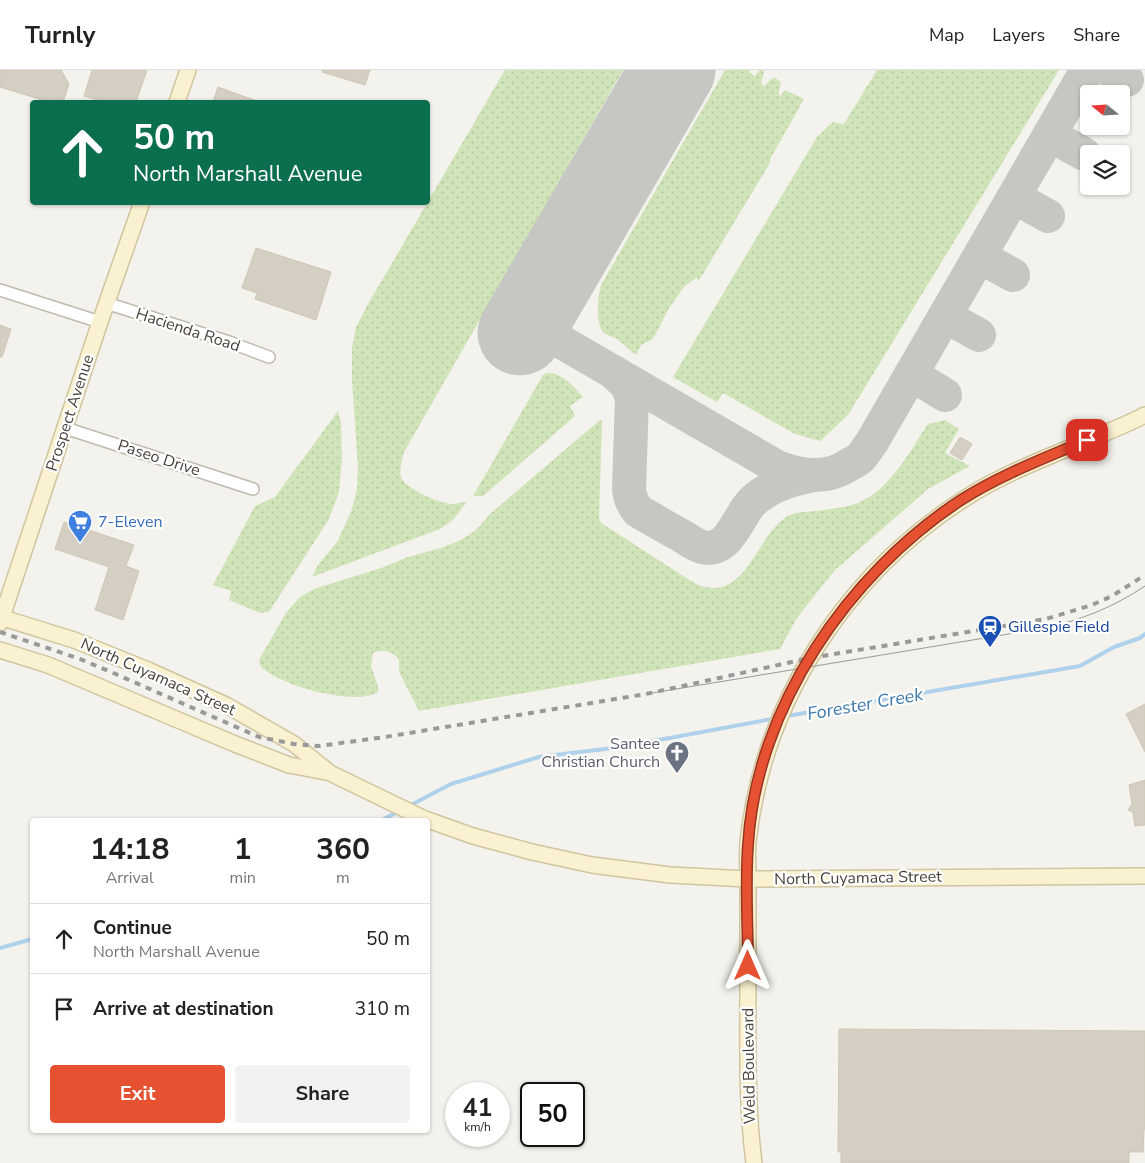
<!DOCTYPE html>
<html lang="en">
<head>
<meta charset="utf-8">
<style>
	body { margin:0; font-family:"Nunito Sans",sans-serif; background:#f2f2f2; color:#222; height:100vh; display:flex; flex-direction:column; font-size:19px; white-space:nowrap }
	* { box-sizing:border-box; margin:0 }
	p { font-size:16px; color:#767676 }
	.icon { flex:none; width:28px; height:28px; fill:none; stroke:currentColor; stroke-width:2; stroke-linecap:round; stroke-linejoin:round }
	.map { position:relative; flex:1; overflow:hidden }
	.side { position:absolute; left:30px; top:748px; width:400px; height:315px; display:flex; flex-direction:column; background:#fff; border-radius:5px; box-shadow:0 1px 4px #0004 }
	.side>* { flex:none }
	.top-card { position:absolute; left:30px; top:30px; width:400px; height:105px; border-radius:5px; box-shadow:0 1px 4px #0004; background:#0b6e4f; color:#fff; overflow:hidden }
	.needle { width:32px; rotate:288deg }
	.fabs { position:absolute; left:1080px; top:15px; display:grid; gap:10px }
	.fabs a { display:grid; place-items:center; width:50px; height:50px; border-radius:5px; background:#fff; box-shadow:0 1px 4px #0004; font-size:25px }
	.speed { position:absolute; left:445px; top:1012px; display:flex; gap:10px; font-size:25px; font-weight:700; text-align:center }
	.speed>* { display:grid; place-content:center; width:65px; height:65px; border-radius:50%; background:#fff; box-shadow:0 1px 4px #0004; line-height:1 }
	.speed small { font-size:12px; font-weight:400 }
	.speed .limit { border:2px solid #111; border-radius:8px; background:#fff; color:#111 }
	.pin { position:absolute; display:grid; place-items:center; width:42px; height:42px; color:#fff; margin:-21px; border-radius:10px; box-shadow:0 2px 8px #0006 }
	.me { position:absolute; width:55px; margin:-28px; rotate:0deg; stroke-linejoin:round; filter:drop-shadow(0 0 4px #0008) }
	.turn { display:flex; align-items:center; gap:18px; height:105px; padding:0 20px; font-size:22px }
	.turn .icon { width:65px; height:65px; stroke-width:2.5 }
	.turn b { display:block; font-size:35px; line-height:42px }
	.eta { display:flex; justify-content:space-evenly; align-items:center; height:85px; text-align:center }
	.eta b { font-size:30px; font-weight:700; line-height:35px }
	.primary-button { display:flex; gap:10px; margin-top:auto; padding:10px 20px }
	.primary-button a { flex:1; height:58px; border-radius:5px; background:#e65131; color:#fff; font-size:20px; font-weight:700; line-height:58px; text-align:center }
	.primary-button a+a { background:#f2f2f2; color:#222 }
	ul { padding:0; list-style:none }
	li { display:flex; align-items:center; gap:15px; height:70px; padding:0 20px; border-top:1px solid #e0e0e0 }
	li div { flex:1 }
	li b { display:block; font-size:19px }
	li em { font-style:normal }
	header { display:flex; align-items:center; gap:30px; box-sizing:border-box; height:70px; padding:0 25px; background:#fff; border-bottom:1px solid #e0e0e0 }
	header strong { font-size:24px }
	nav { display:flex; gap:28px; margin-inline-start:auto; font-size:18px }
	.map>svg:first-child { display:block }
</style>
</head>
<body>
<header>
<strong>Turnly</strong>
<nav><a>Map</a><a>Layers</a><a>Share</a></nav>
</header>
<div class="map">
<svg width="1145" height="1093" viewBox="0 0 1145 1093">
	<defs>
		<pattern id="grass-dots" width="8" height="8" patternUnits="userSpaceOnUse" patternTransform="scale(1.25)"><rect width="8" height="8" fill="#d0e4b9"/><path d="M2 2h.1M6 6h.1" fill="none" stroke="#b4c5a0" stroke-width="1.8" stroke-linecap="round"/></pattern>
	</defs>
	<rect width="100%" height="100%" fill="#f4f2ec"/>
	<g fill="url(#grass-dots)">
		<path d="M505 0H623L404 382C402 390 398 402 402 409 409 420 439 433 451 434 456 434 462 432 467 432L453 450 440 459 312 507 318 495 337 472 351 442 357 420 358 399 352 309V278L356 257 368 234Z"/>
		<path d="M725 0H750L749 2 755 6 760 0H762L764 2 761 13 764 16 774 7 781 12 779 21V27L785 20 804 29 770 89V93L698 212 697 207 684 217 669 238 653 269 641 275 636 285C629 280 624 274 617 269 612 266 607 266 603 262 595 252 598 226 601 215Z"/>
		<path d="M877 0H1059L848 345 820 371 795 364 723 323 717 332 673 307 817 67 833 52 844 54Z"/>
		<path d="M547 303C561 302 574 316 583 327L570 336 575 346 483 426H473L543 305Z"/>
		<path d="M338 341 341 352 342 389 339 422 329 449 269 542 260 543 229 530 231 521 213 515 255 436 275 427Z"/>
		<path d="M600 350H602V353L599 448 601 453 691 511C695 513 700 516 705 517 745 526 757 471 781 451 794 439 809 443 824 440 835 438 848 437 858 433 891 419 909 382 928 354L945 350 959 359 945 383 970 396 928 419 834 501 797 548 780 579 419 641 399 602V589C391 581 384 579 373 583L371 596 378 616V622C357 637 275 615 260 595L259 590 286 543 300 527 314 519 381 498 408 487 441 478 461 470 476 460 490 444Z"/>
	</g>
	<g fill="none" stroke-linecap="round" stroke-linejoin="round">
		<g stroke="#afd1eb" stroke-width="4">
			<path d="M787 646 1080 596 1114 577 1140 568 1145 564"/>
			<path d="M409 736 451 714 539 687 621 677 777 648"/>
			<path d="M382 750 399 741"/>
			<path d="M0 878 32 869"/>
		</g>
		<g stroke="#c6c6c2" stroke-width="34">
			<path d="M1110 0 1127 10"/>
			<path d="M1050 65 1084 84"/>
			<path d="M1014 127 1048 146"/>
			<path d="M980 187 1013 205"/>
			<path d="M945 246 979 265"/>
			<path d="M527 252 777 397C800 406 825 410 847 396 852 393 857 391 860 388 865 383 868 377 872 372L1087 0"/>
			<path d="M613 302 627 315 632 328 629 419C630 428 632 434 638 441 652 449 667 458 682 466 688 470 695 475 702 477 730 484 738 445 753 431 769 416 789 410 809 406"/>
			<path d="M911 304 945 325"/>
		</g>
		<path stroke="#c6c6c2" stroke-width="85" d="M520 263 673 0"/>
	</g>
	<g fill="#d5cec2" stroke="#cfc6b6">
		<path d="M0 0H61L69 14 63 32H49L0 17Z"/>
		<path d="M92 0H147L136 32H105L84 26Z"/>
		<path d="M323 0H370L365 15 322 2Z"/>
		<path d="M218 17 257 31V32H213Z"/>
		<path d="M256 178 331 202 316 250 255 229 257 223 242 218Z"/>
		<path d="M0 255 11 259 2 287H0Z"/>
		<path d="M960 367 972 374 962 390 950 383Z"/>
		<path d="M64 452 134 475 126 496 139 501 123 550 95 540 109 497 55 479Z"/>
		<path d="M1145 634V682L1126 644Z"/>
		<path d="M1145 710V755L1135 756 1133 742 1128 740 1132 734 1129 715Z"/>
		<path d="M839 959 1145 961V1059H1144L1143 1082H1129V1093H841V1082H838Z"/>
	</g>
	<g fill="none" stroke-linecap="round" stroke-linejoin="round">
		<defs>
			<g id="minor">
				<path d="M0 220 100 252"/>
				<path d="M106 233 229 272 269 287"/>
				<path d="M65 358 253 419"/>
			</g>
			<g id="secondary">
				<path d="M177 32 188 0"/>
				<path d="M0 547 74 570 148 600 226 635 294 674 330 703 427 750"/>
				<path d="M0 553 100 252 142 132"/>
				<path d="M0 580 48 595 235 674 289 695 326 702"/>
				<path d="M428 750 473 766 532 782 592 795 670 805 748 809 1145 806"/>
				<path d="M754 1093C746 1031 748 967 748 904 748 874 748 844 748 815 748 800 747 786 748 772 763 633 844 507 961 431 1001 404 1049 387 1093 368 1110 361 1128 354 1145 345"/>
			</g>
		</defs>
		<use href="#minor" stroke="#bfbaaf" stroke-width="14"/>
		<use href="#secondary" stroke="#d0c5a0" stroke-width="18"/>
		<use href="#minor" stroke="#fff" stroke-width="11"/>
		<use href="#secondary" stroke="#faf1d0" stroke-width="15"/>
		<path stroke="#999" stroke-width="1" d="M646 624 1045 558C1081 550 1114 537 1145 516"/>
		<path stroke="#999" stroke-width="4" stroke-dasharray="6 6" stroke-linecap="butt" d="M0 562 80 589 111 602 259 667 294 674 319 676 385 667 646 624 810 588 1046 549 1092 535 1112 526 1145 505"/>
	</g>
	<g fill="none" stroke-linecap="round" stroke-linejoin="round">
		<defs>
			<path id="route" d="M748 896C748 856 745 815 748 775 756 638 848 504 961 430 1000 405 1045 388 1087 370"/>
		</defs>
		<use href="#route" stroke="#963520" stroke-width="12"/>
		<use href="#route" stroke="#e65131" stroke-width="9"/>
	</g>
	<defs>
		<symbol id="supermarket-pin" viewBox="-11 -11 22 30"><path d="M0 17L-7.5 6A9.5 9.5 0 1 1 7.5 6Z" fill="#3f7fe0" stroke="#fff"/><path d="M-6-5.5h2.5l.6 2H6L4.5 2H-2.5L-4.4-4H-6ZM-1.5 3.2a1.3 1.3 0 1 0 .1 0ZM3 3.2a1.3 1.3 0 1 0 .1 0Z" fill="#fff"/></symbol>
		<symbol id="station-pin" viewBox="-11 -11 22 30"><path d="M0 17L-7.5 6A9.5 9.5 0 1 1 7.5 6Z" fill="#1a4fb4" stroke="#fff"/><path d="M-3-6H3Q5-6 5-4V2Q5 4 3 4L4.5 6H3L1.5 4h-3L-3 6H-4.5L-3 4Q-5 4-5 2V-4Q-5-6-3-6ZM-3.5-4v3h7v-3ZM-3.5 1v1.5H-2V1ZM2 1v1.5H3.5V1Z" fill="#fff"/></symbol>
		<symbol id="church-pin" viewBox="-11 -11 22 30"><path d="M0 17L-7.5 6A9.5 9.5 0 1 1 7.5 6Z" fill="#6b7280" stroke="#fff"/><path d="M-1.2-6h2.4v3.5h3.3v2.4h-3.3V6h-2.4V-.1h-3.3v-2.4h3.3Z" fill="#fff"/></symbol>
	</defs>
	<g fill-rule="evenodd">
		<use href="#supermarket-pin" x="66" y="438" width="28" height="38"/>
		<use href="#station-pin" x="976" y="543" width="28" height="38"/>
		<use href="#church-pin" x="663" y="669" width="28" height="38"/>
	</g>
	<g text-anchor="middle" dominant-baseline="central" stroke-width="4.5" stroke-linejoin="round" paint-order="stroke">
		<g font-size="16" fill="#48433a" stroke="#fff">
			<text transform="translate(188 260) rotate(18)">Hacienda Road</text>
			<text transform="translate(70 343) rotate(-72)">Prospect Avenue</text>
			<text transform="translate(159 388) rotate(18)">Paseo Drive</text>
			<text transform="translate(158 607) rotate(24)">North Cuyamaca Street</text>
			<text transform="translate(858 808) rotate(-1)">North Cuyamaca Street</text>
			<text transform="translate(749 996) rotate(-91)">Weld Boulevard</text>
		</g>
		<g font-size="16" fill="#366cbe" stroke="#fff" text-anchor="start">
			<text x="98" y="452">7-Eleven</text>
		</g>
		<g font-size="16" fill="#164399" stroke="#fff" text-anchor="start">
			<text x="1008" y="557">Gillespie Field</text>
		</g>
		<g font-size="16" fill="#5b616d" stroke="#fff" text-anchor="end">
			<text x="660" y="674">Santee<tspan x="660" dy="18">Christian Church</tspan></text>
		</g>
		<g font-size="18" font-style="italic" fill="#3c79ab" stroke="#fff">
			<text transform="translate(865 634) rotate(-10)">Forester Creek</text>
		</g>
	</g>
</svg>
<div class="fabs">
<a><svg class="needle" viewBox="-14 -14 28 28"><path d="M0-13l5 13h-10z" fill="#e53935"/><path d="M0 13l5-13h-10z" fill="#767676"/></svg></a>
<a><svg class="icon" aria-label="layers" viewBox="0 0 24 24"><path d="M12 4l9 5-9 5-9-5zM3 14l9 5 9-5"/></svg></a>
</div>
<div class="speed"><div>41<small>km/h</small></div><div class="limit">50</div></div>
<div class="pin" style="left:1087px;top:370px;background:#d93025"><svg class="icon" aria-label="arrive" viewBox="0 0 24 24"><path d="M6 21V4h12l-3 4 3 4H6"/></svg></div>
<svg class="me" style="left:748px;top:896px" viewBox="-20 -20 40 40"><path d="M0-17L14 15 0 8-14 15z" fill="#e65131" stroke="#fff" stroke-width="4"/></svg>
<div class="top-card">
<div class="turn"><svg class="icon" aria-label="ahead" viewBox="0 0 24 24"><path d="M12 20V5M6 11l6-6 6 6"/></svg><div><b>50 m</b>North Marshall Avenue</div></div>
</div>
<section class="side">
<div class="eta">
<div><b>14:18</b><p>Arrival</p></div>
<div><b>1</b><p>min</p></div>
<div><b>360</b><p>m</p></div>
</div>
<ul>
<li><svg class="icon" aria-label="ahead" viewBox="0 0 24 24"><path d="M12 20V5M6 11l6-6 6 6"/></svg><div><b>Continue</b><p>North Marshall Avenue</p></div><em>50 m</em></li>
<li><svg class="icon" aria-label="arrive" viewBox="0 0 24 24"><path d="M6 21V4h12l-3 4 3 4H6"/></svg><div><b>Arrive at destination</b></div><em>310 m</em></li>
</ul>
<div class="primary-button"><a>Exit</a><a>Share</a></div>
</section>
</div>
</body>
</html>
